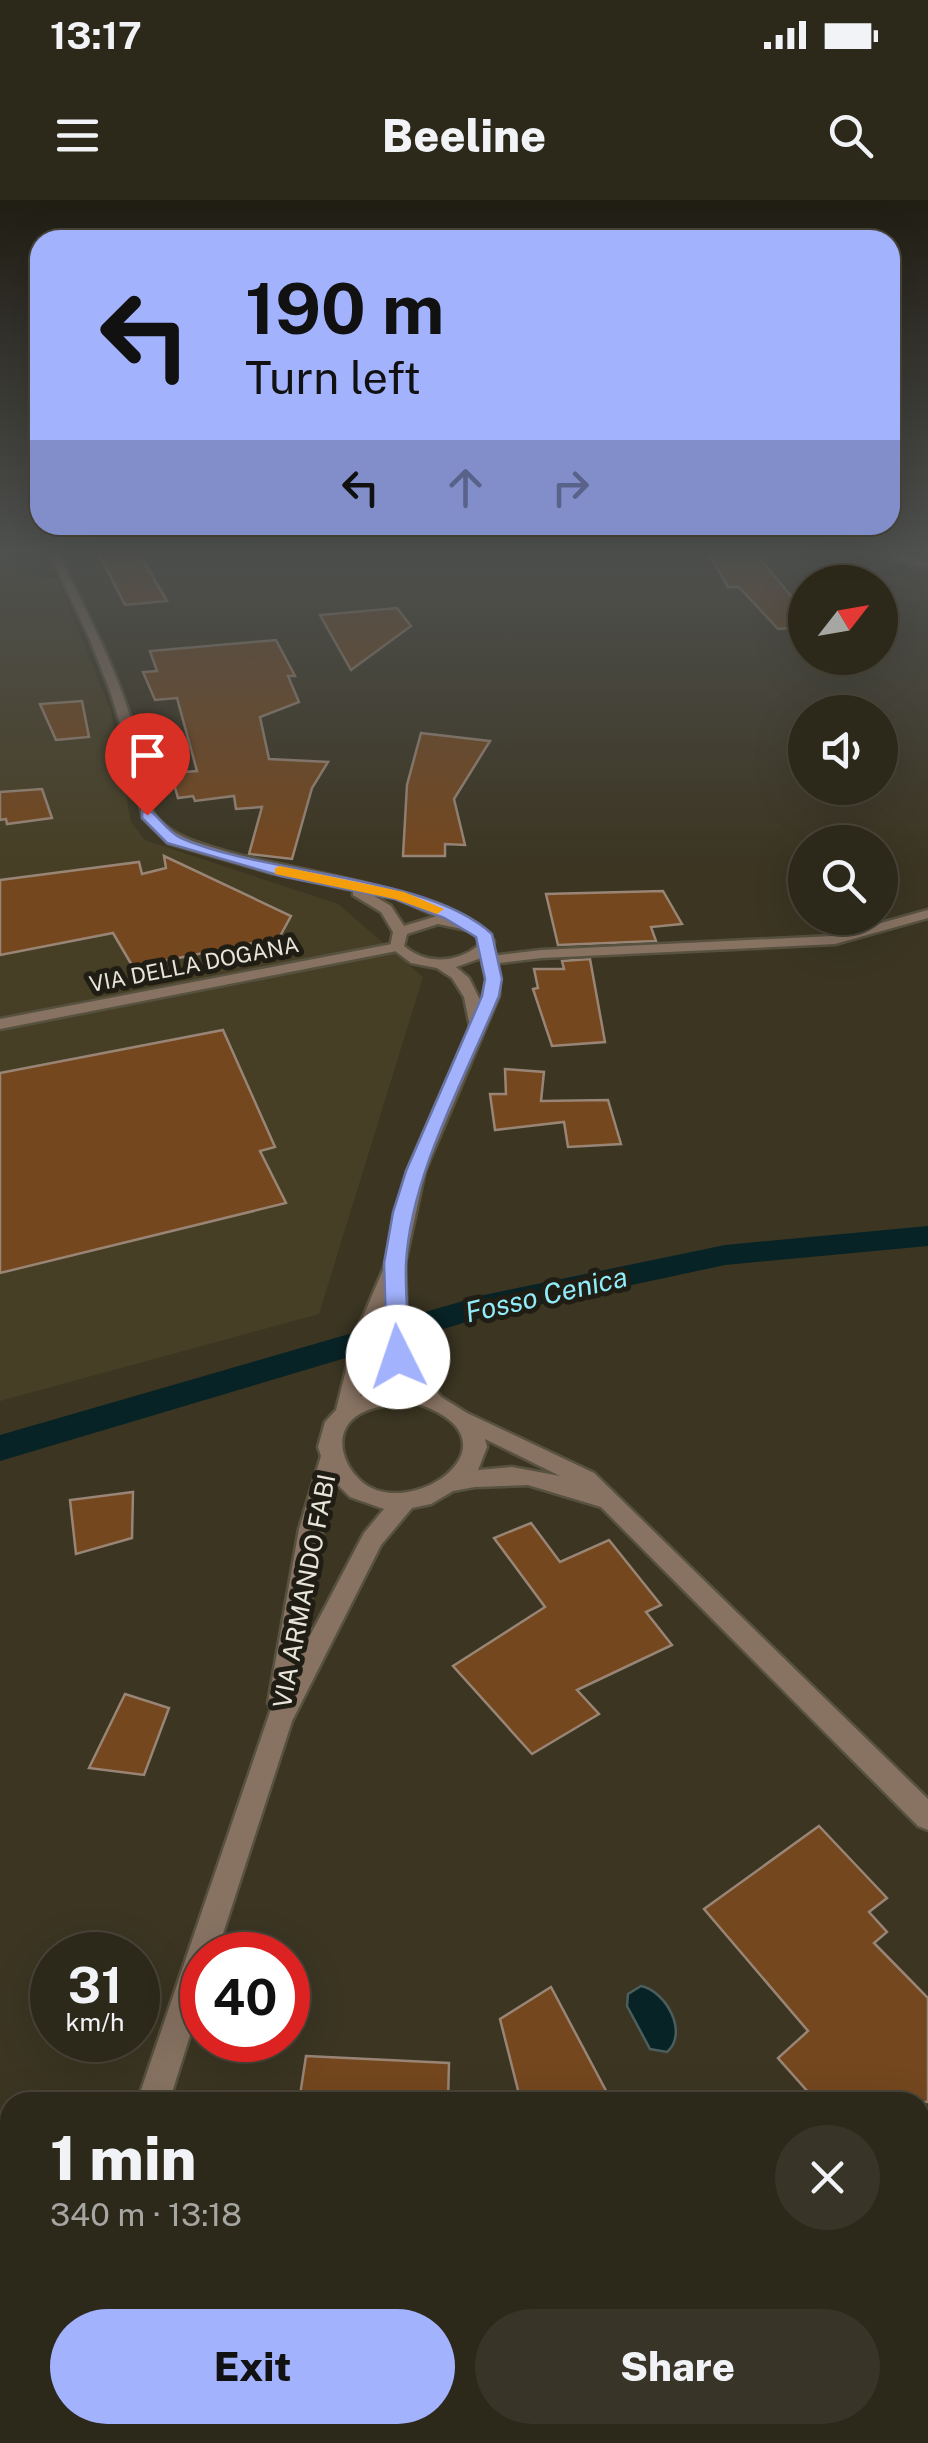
<!DOCTYPE html>
<html lang="en">
<head>
<meta charset="utf-8">
<style>
	body { margin:0; font-family:"Public Sans",sans-serif; background:#383427; color:#f1f3f6; height:100vh; display:flex; flex-direction:column; font-size:38px; white-space:nowrap }
	* { box-sizing:border-box; margin:0 }
	p { font-size:32px; color:#a6a6a2 }
	.icon { flex:none; width:55px; height:55px; fill:none; stroke:currentColor; stroke-width:2; stroke-linecap:round; stroke-linejoin:round }
	.map { position:relative; flex:1; overflow:hidden }
	.details { position:absolute; left:0px; top:1892px; width:930px; height:352px; display:flex; flex-direction:column; background:#2c281a; border-radius:30px 30px 0 0; box-shadow:0 10px 40px #0002,0 0 0 2px #484439 }
	.details>* { flex:none }
	.hud { position:absolute; left:30px; top:30px; width:870px; height:305px; border-radius:30px; box-shadow:0 10px 40px #0002,0 0 0 2px #484439; background:#a2b2fd; color:#111; overflow:hidden }
	.needle { width:65px; rotate:59deg }
	.fabs { position:absolute; left:788px; top:365px; display:grid; gap:20px }
	.fabs a { display:grid; place-items:center; width:110px; height:110px; border-radius:50%; background:#2c281a; box-shadow:0 10px 40px #0002,0 0 0 2px #484439; font-size:50px }
	.speed { position:absolute; left:30px; top:1732px; display:flex; gap:20px; font-size:50px; font-weight:700; text-align:center }
	.speed>* { display:grid; place-content:center; width:130px; height:130px; border-radius:50%; background:#2c281a; box-shadow:0 10px 40px #0002,0 0 0 2px #484439; line-height:1 }
	.speed small { font-size:25px; font-weight:400 }
	.speed .limit { border:15px solid #d22; background:#fff; color:#111 }
	.pin { position:absolute; display:grid; place-items:center; width:85px; height:85px; color:#fff; margin:-102px -42px; border-radius:50% 50% 50% 0; rotate:-45deg; box-shadow:0 0 10px #0007 }
	.pin .icon { rotate:45deg }
	.me { position:absolute; width:110px; margin:-55px; rotate:356deg; stroke-linejoin:round; filter:drop-shadow(0 0 8px #0008) }
	.turn { display:flex; align-items:center; gap:35px; height:210px; padding:0 50px; font-size:45px }
	.turn .icon { width:130px; height:130px; stroke-width:2.5 }
	.turn b { display:block; font-size:70px; line-height:85px }
	.lanes { display:flex; align-items:center; height:95px; padding:0 50px; background:#0003; justify-content:center; gap:50px; direction:ltr }
	.lanes .off { opacity:.35 }
	.round { display:grid; place-items:center; flex:none; width:105px; height:105px; border-radius:52px; background:#383427 }
	.headline { display:flex; align-items:center; justify-content:space-between; height:170px; padding:0 50px }
	h1 { font-size:60px; font-weight:800; line-height:75px }
	.action { display:flex; gap:20px; margin-top:auto; padding:20px 50px }
	.action a { flex:1; height:115px; border-radius:60px; background:#a2b2fd; color:#111; font-size:40px; font-weight:800; line-height:115px; text-align:center }
	.action a+a { background:#383427; color:#f1f3f6 }
	.status { display:flex; justify-content:space-between; align-items:center; height:70px; padding:0 50px; background:#2c281a; direction:ltr }
	.status svg { height:28px; fill:currentColor }
	header { display:flex; justify-content:space-between; align-items:center; height:130px; padding:0 50px; background:#2c281a; font-size:45px; font-weight:800 }
	.map>svg:first-child { display:block }
</style>
</head>
<body>
<div class="status"><b>13:17</b><svg viewBox="0 0 49 12"><path d="M0 12V9h3v3zM5 12V6h3v6zM10 12V3h3v9zM15 12V0h3v12zM26 1h20v11H26zM47 4h2v5h-2z"/></svg></div>
<header><svg class="icon" aria-label="menu" viewBox="0 0 24 24"><path d="M4 6h16M4 12h16M4 18h16"/></svg>Beeline<svg class="icon" aria-label="search" viewBox="0 0 24 24"><circle cx="10" cy="10" r="6"/><path d="M15 15l6 6"/></svg></header>
<div class="map">
<svg width="928" height="2243" viewBox="0 0 928 2243">
	<rect width="100%" height="100%" fill="#3b3522"/>
	<path fill="#473f25" d="M0 367H17L23 379 57 378 111 511 131 622 145 640 338 704 423 777 319 1114 0 1201Z"/>
	<path fill="#082326" stroke="#4b5d5c" stroke-width="2.5" d="M641 1786C666 1791 689 1833 667 1852L650 1849 627 1806 628 1794Z"/>
	<g fill="none" stroke-linecap="round" stroke-linejoin="round">
		<path fill="#082326" fill-rule="evenodd" d="M928 1026V1046L725 1065 487 1116 0 1261V1235L484 1095 725 1045Z"/>
	</g>
	<g fill="#74471e" stroke="#998576" stroke-width="2.5">
		<path d="M96 348H136L167 401 125 405Z"/>
		<path d="M710 356H758L805 413V427L778 429 739 387H728Z"/>
		<path d="M397 408 411 426 351 470 320 415Z"/>
		<path d="M276 440 295 476H288L299 502 260 517 269 559 328 562 312 588 292 659 249 654 262 607 236 609 234 596 195 601 193 596 178 598 171 573 197 571 177 498 155 500 143 472 157 471 150 451Z"/>
		<path d="M82 501 89 537 56 540 40 504Z"/>
		<path d="M421 533 490 541 454 599 465 645 445 644V656H403L407 585Z"/>
		<path d="M42 589 52 618 7 624 6 619 0 620V592Z"/>
		<path d="M164 656 291 716 279 738 133 767 113 733 0 755V680L139 662 142 674 166 668Z"/>
		<path d="M663 691 682 724 651 727 656 741 558 745 546 694Z"/>
		<path d="M590 759 605 842 552 846 533 789 538 788 534 769H564L562 761Z"/>
		<path d="M223 830 275 947 260 951 286 1003 0 1073V873Z"/>
		<path d="M505 869 544 872 541 901 608 900 621 944 568 947 564 922 495 930 490 894H506Z"/>
		<path d="M133 1292 132 1338 76 1354 70 1300Z"/>
		<path d="M531 1323 560 1362 609 1340 661 1405 646 1412 672 1445 577 1490 599 1514 532 1554 453 1466 545 1407 494 1338Z"/>
		<path d="M125 1494 169 1508 144 1575 89 1568Z"/>
		<path d="M819 1626 887 1698 869 1712 887 1732 874 1743 928 1798V1902H817L778 1858 808 1831 704 1709Z"/>
		<path d="M551 1787 612 1902H521L500 1819Z"/>
		<path d="M306 1856 449 1863 448 1902H299Z"/>
	</g>
	<g fill="none" stroke-linecap="round" stroke-linejoin="round">
		<defs>
			<g id="minor">
				<path d="M928 710V718L835 744 541 758 491 764 484 760 491 756 541 750 834 736Z"/>
				<path d="M397 743 404 747 402 750 0 829V819Z"/>
			</g>
			<g id="tertiary">
				<path d="M47 348H55C87 413 124 481 140 552 144 571 145 604 157 618 178 640 203 644 231 653 295 671 458 691 494 741 490 759 502 774 499 796L425 971 405 1063 408 1156 441 1197 467 1213 594 1273 928 1599V1630L918 1626 601 1307 528 1285 475 1287 453 1291 431 1304 412 1308 381 1345 292 1521 216 1755H202V1797L169 1902H137L271 1509 268 1503 299 1329 321 1256 318 1247 325 1222 336 1210 354 1138 385 1065 407 971 470 827 464 797 452 778 437 768 411 763 390 747 393 732 381 712 353 695V690L272 673 168 643 143 618 126 543 110 491 90 440ZM369 693 395 698 437 716 404 726 391 706ZM438 724 472 731 480 741 478 746C456 763 426 765 404 746L407 734ZM481 758 487 779 481 802 469 778 456 767ZM386 1104 388 1157 411 1187 360 1196ZM409 1201C534 1237 410 1325 361 1281 336 1258 333 1221 371 1209 383 1205 397 1204 409 1201ZM485 1239 560 1276 512 1267 478 1270 487 1247ZM335 1282 350 1297 384 1309 364 1333 303 1449 323 1329Z"/>
				<path d="M846 348H860L928 362V368Z"/>
				<path d="M28 2235H64L61 2243H25Z"/>
			</g>
		</defs>
		<use href="#minor" stroke="#57513f" stroke-width="5"/>
		<use href="#tertiary" stroke="#57513f" stroke-width="5"/>
		<use href="#minor" fill="#887362" fill-rule="evenodd"/>
		<use href="#tertiary" fill="#887362" fill-rule="evenodd"/>
	</g>
	<linearGradient id="sky" x2="0" y2="1"><stop stop-color="#201d13"/><stop offset="0.53" stop-color="#4f514f"/><stop offset="1" stop-color="#4f514f" stop-opacity="0"/></linearGradient>
	<rect width="928" height="662" fill="url(#sky)"/>
	<path fill="#a2b2fd" stroke="#6974a4" stroke-width="2.5" d="M142 612H152C161 620 170 633 181 638 265 675 429 675 492 734L502 779 499 796C465 878 410 976 406 1065 405 1095 409 1127 410 1157L407 1163 398 1165 387 1157 384 1063 393 1012 406 971 482 796 485 779 476 737 444 718 395 699 281 676 167 643 142 618Z"/>
	<path fill="#f59e0b" d="M280 666 404 692 444 709 437 714 395 699 275 674V668Z"/>
	<g text-anchor="middle" dominant-baseline="central" stroke-width="10" stroke-linejoin="round" paint-order="stroke">
		<g font-size="22" fill="#e8e4d9" stroke="#1f1d14">
			<text transform="translate(194 764) rotate(-11)">VIA DELLA DOGANA</text>
		</g>
		<g font-size="25" fill="#e8e4d9" stroke="#1f1d14">
			<text transform="translate(304 1391) rotate(-79)">VIA ARMANDO FABI</text>
		</g>
		<g font-size="28" font-style="italic" fill="#90ecf9" stroke="#1f1d14">
			<text transform="translate(546 1094) rotate(-13)">Fosso Cenica</text>
		</g>
	</g>
</svg>
<div class="fabs">
<a><svg class="needle" viewBox="-14 -14 28 28"><path d="M0-13l5 13h-10z" fill="#e53935"/><path d="M0 13l5-13h-10z" fill="#a6a6a2"/></svg></a>
<a><svg class="icon" aria-label="sound" viewBox="0 0 24 24"><path d="M4 9h4l5-4v14l-5-4H4zM17 9q2 3 0 6"/></svg></a>
<a><svg class="icon" aria-label="search" viewBox="0 0 24 24"><circle cx="10" cy="10" r="6"/><path d="M15 15l6 6"/></svg></a>
</div>
<div class="speed"><div>31<small>km/h</small></div><div class="limit">40</div></div>
<div class="pin" style="left:147px;top:615px;background:#d93025"><svg class="icon" aria-label="arrive" viewBox="0 0 24 24"><path d="M6 21V4h12l-3 4 3 4H6"/></svg></div>
<svg class="me" style="left:398px;top:1157px" viewBox="-20 -20 40 40"><circle r="19" fill="#fff"/><path d="M0-13L10 11 0 6-10 11z" fill="#a2b2fd"/></svg>
<div class="hud">
<div class="turn"><svg class="icon" aria-label="left" viewBox="0 0 24 24"><path d="M17 20v-9H6M10 6l-5 5 5 5"/></svg><div><b>190 m</b>Turn left</div></div>
<div class="lanes"><svg class="icon" aria-label="left" viewBox="0 0 24 24"><path d="M17 20v-9H6M10 6l-5 5 5 5"/></svg><svg class="icon off" aria-label="ahead" viewBox="0 0 24 24"><path d="M12 20V5M6 11l6-6 6 6"/></svg><svg class="icon off" aria-label="right" viewBox="0 0 24 24"><path d="M7 20v-9h11M14 6l5 5-5 5"/></svg></div>
</div>
<section class="details">
<div class="headline"><div><h1>1 min</h1><p>340 m · 13:18</p></div><a class="round"><svg class="icon" aria-label="close" viewBox="0 0 24 24"><path d="M6 6l12 12M18 6L6 18"/></svg></a></div>
<div class="action"><a>Exit</a><a>Share</a></div>
</section>
</div>
</body>
</html>
